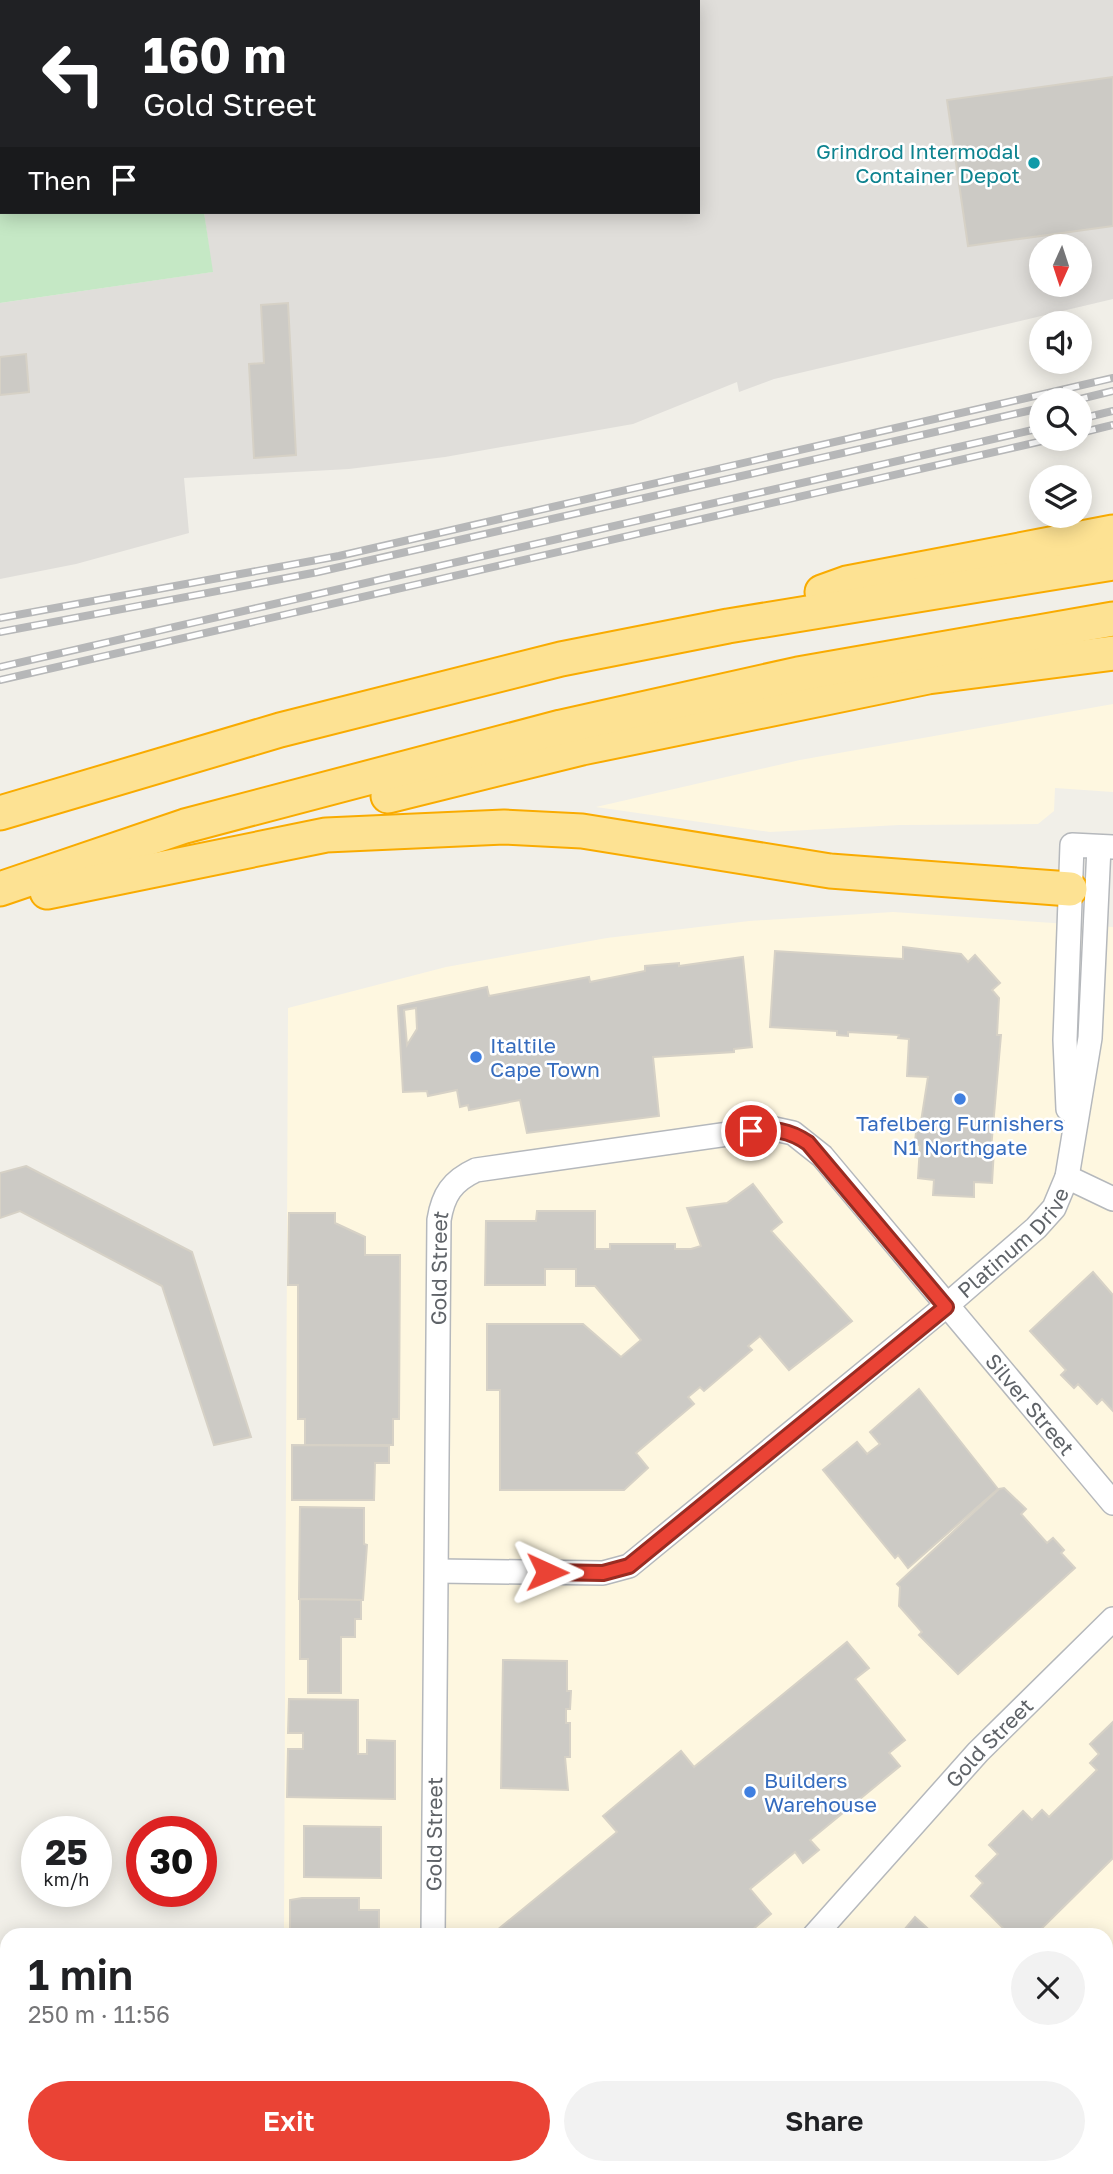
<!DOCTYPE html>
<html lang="en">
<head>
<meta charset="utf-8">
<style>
	body { margin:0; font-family:"Golos Text",sans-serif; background:#f2f2f2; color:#202124; height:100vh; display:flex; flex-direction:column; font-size:26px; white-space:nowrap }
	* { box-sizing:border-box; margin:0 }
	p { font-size:23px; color:#757577 }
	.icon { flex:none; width:38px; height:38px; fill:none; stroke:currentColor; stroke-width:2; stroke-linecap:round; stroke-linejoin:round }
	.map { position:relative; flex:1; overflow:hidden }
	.panel { position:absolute; left:0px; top:1928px; width:1113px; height:247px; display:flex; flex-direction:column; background:#fff; border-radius:21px 21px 0 0; box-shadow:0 4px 18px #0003 }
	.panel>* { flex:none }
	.hud { position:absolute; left:0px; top:0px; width:700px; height:214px; box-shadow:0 4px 18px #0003; background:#202124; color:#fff; overflow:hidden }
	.needle { width:46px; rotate:183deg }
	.tools { position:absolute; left:1029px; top:234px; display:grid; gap:14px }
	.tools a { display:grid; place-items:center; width:63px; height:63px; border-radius:50%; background:#fff; box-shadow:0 4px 18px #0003; font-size:35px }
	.speed { position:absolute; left:21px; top:1816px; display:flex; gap:14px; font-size:35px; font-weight:700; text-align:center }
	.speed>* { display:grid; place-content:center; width:91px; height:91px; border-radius:50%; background:#fff; box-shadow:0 4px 18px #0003; line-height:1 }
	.speed small { font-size:18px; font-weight:400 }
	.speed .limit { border:10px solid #d22; background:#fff; color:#111 }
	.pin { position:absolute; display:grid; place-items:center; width:60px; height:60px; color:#fff; margin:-30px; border:4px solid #fff; border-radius:50%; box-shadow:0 2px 7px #0007 }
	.me { position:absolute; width:77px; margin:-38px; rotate:91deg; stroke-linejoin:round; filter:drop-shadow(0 0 5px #0008) }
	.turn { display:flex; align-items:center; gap:24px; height:147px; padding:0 28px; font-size:32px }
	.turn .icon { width:91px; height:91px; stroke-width:2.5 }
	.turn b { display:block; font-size:49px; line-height:60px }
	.then { display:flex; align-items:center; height:66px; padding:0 28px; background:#0003; gap:14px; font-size:26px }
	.round { display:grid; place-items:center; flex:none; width:74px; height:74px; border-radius:37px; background:#f2f2f2 }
	.summary { display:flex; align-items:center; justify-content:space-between; height:119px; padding:0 28px }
	h1 { font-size:42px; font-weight:600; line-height:52px }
	.action { display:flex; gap:14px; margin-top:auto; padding:14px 28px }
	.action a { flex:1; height:80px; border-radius:42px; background:#ea4335; color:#fff; font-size:28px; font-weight:600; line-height:80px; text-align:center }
	.action a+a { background:#f2f2f2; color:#202124 }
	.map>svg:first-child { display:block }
</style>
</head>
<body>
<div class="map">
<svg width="1113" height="2174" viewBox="0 0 1113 2174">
	<rect width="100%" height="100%" fill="#f1efe8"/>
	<g fill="#fef7e0">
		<path d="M1113 704V792L1055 788 1054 811 1038 824 899 825 770 832 596 807 800 760Z"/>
		<path d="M893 912 1113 927V1976L1106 1984V1936H284L288 1008 446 967 607 938 749 921Z"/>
		<path d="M229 2168H952L949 2174H226Z"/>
	</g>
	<path fill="#e0deda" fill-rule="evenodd" d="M306 0H1113V299L774 379 739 392 737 382 633 424 445 457 349 469 184 478 189 533 76 564 0 579V303L212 272 204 212H698V2H294ZM1041 247H1080V285H1041Z"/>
	<path fill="#c5e8c5" d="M0 0H174L2 2V212H204L213 272 0 303Z"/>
	<g fill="#cccac5" stroke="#d6d1c6" stroke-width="2" fill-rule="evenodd">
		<path d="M1113 77V226L968 246 947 100Z"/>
		<path d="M288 303 296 455 254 458 249 364 264 363 261 305Z"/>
		<path d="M26 354 29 392 0 395V357Z"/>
		<path d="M903 947 961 954 968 962 975 955 1000 983 992 990 999 998 997 1035H1001L991 1149H994L992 1183 974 1182V1197L933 1195 934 1180 918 1178 920 1146 915 1142 916 1132 920 1128 928 1077 907 1076 909 1039 898 1038 899 1035 848 1032V1036L837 1035V1031L770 1027 775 951 903 959Z"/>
		<path d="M743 957 752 1047 734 1049V1052L653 1057 659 1116 527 1133 520 1100 469 1110 468 1105 460 1107 457 1090 428 1096 427 1091 403 1092 398 1006 487 987 489 996 589 977 590 982 645 971V966L679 963V966ZM416 1008 417 1029 407 1045 404 1010Z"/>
		<path d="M26 1166 192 1252 251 1437 214 1445 162 1286 20 1211 0 1218V1173Z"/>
		<path d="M753 1184 782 1222 771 1231 852 1321 789 1370 760 1336 748 1346 752 1350 704 1391 700 1387 688 1397 694 1404 636 1453 648 1468 624 1490H500V1390H487V1324H583L621 1357 641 1340 595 1286H576V1269H545V1285H485L486 1221H536L537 1211H595V1249H610V1244H675V1249H691L701 1246 687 1208 727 1203Z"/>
		<path d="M289 1213H335V1223L365 1237V1255H400L399 1419H393V1445H305V1419H298V1285H288Z"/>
		<path d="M1093 1272 1113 1295V1411L1102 1399 1097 1404 1078 1384 1074 1388 1061 1375 1066 1370 1030 1331Z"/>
		<path d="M919 1389 998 1489 908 1568 898 1555 895 1558 823 1470 857 1442 867 1454 880 1444 870 1432Z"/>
		<path d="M292 1445 389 1446V1463H375L374 1500H292Z"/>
		<path d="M1004 1488 1026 1509 1021 1514 1047 1543 1053 1538 1064 1550 1061 1553 1075 1568 958 1674 919 1635 922 1632 899 1606 900 1587 897 1584 999 1489Z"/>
		<path d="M300 1507 364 1508V1544L367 1545 363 1600 299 1599Z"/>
		<path d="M300 1599 361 1600V1619H355V1637H341V1693H308V1659H300Z"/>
		<path d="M847 1642 869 1668 855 1679 905 1740 889 1753 900 1766 810 1840 819 1850 803 1863 795 1852 750 1889 771 1914 745 1936H499L496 1931 617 1832 603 1816 681 1751 694 1767Z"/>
		<path d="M503 1660 567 1661V1691H571L570 1709H566V1723H570V1757H565L568 1790 501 1788Z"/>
		<path d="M289 1699 358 1700V1754H367V1740L395 1741V1799L287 1797 288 1749H303V1733H288Z"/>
		<path d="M1113 1722V1858L1034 1936H1011L971 1896 983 1883 976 1876 998 1854 989 1845 1023 1811 1032 1820 1042 1810 1049 1817 1097 1770 1090 1763 1099 1754 1090 1744Z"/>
		<path d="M304 1826 381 1827V1878L304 1877Z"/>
		<path d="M302 1898H359V1910H379V1936H290V1900Z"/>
		<path d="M915 1917 936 1936H899Z"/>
		<path d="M302 2168H469L466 2174H314Z"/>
		<path d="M479 2168H564L576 2174H476Z"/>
		<path d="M722 2168H835L831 2174H729Z"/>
	</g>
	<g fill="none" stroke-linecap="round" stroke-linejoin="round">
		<defs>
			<g id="minor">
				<path d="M1068 1109 1065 1040 1072 845 1113 847"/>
				<path d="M1067 1177 1113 1199"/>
				<path id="s1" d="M437 1571 603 1573 629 1566 946 1306 1036 1228 1054 1208 1067 1177 1090 1038 1099 847"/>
				<path id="s2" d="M433 1936 439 1220C443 1195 452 1181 476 1170L770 1128 793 1133 822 1156 1113 1503"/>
				<path id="s3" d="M814 1936 978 1752 1113 1619"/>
				<path d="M1106 2132 1113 2124"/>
				<path d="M1070 2174 1075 2168"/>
				<path d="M1110 2174 1113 2171"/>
			</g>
			<g id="highway">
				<path d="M822 592 847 583 1113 532"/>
				<path d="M388 796 582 748 928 677 1113 653"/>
				<path d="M0 813 280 730 561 659 728 626 1113 563"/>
				<path d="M0 889 185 826 561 727 798 674 1113 619"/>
				<path d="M47 892 326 835 504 827 582 831 830 871 1070 889"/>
			</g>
		</defs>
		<use href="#minor" stroke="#b5b8bc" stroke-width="26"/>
		<use href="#highway" stroke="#f9ab00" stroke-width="37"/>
		<use href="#minor" stroke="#fff" stroke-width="23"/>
		<use href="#highway" stroke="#fde293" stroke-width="33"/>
		<defs>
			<g id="rail">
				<path d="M1072 401 1113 391"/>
				<path d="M1080 419 1113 411"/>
				<path d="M1080 433 1113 425"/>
				<path d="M0 618 339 556 1113 378"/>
				<path d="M0 632 318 572 1041 408"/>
				<path d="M0 667 1041 428"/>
				<path d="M0 680 1051 439"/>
			</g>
		</defs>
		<use href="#rail" stroke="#b6b7b8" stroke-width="8"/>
		<use href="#rail" stroke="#fff" stroke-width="5" stroke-dasharray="16" stroke-linecap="butt"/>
	</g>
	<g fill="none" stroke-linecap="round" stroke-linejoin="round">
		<defs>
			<path id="route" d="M547 1572 603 1573 629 1566 946 1307 808 1143C789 1130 773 1128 751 1131"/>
		</defs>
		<use href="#route" stroke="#982c22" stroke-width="18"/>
		<use href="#route" stroke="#ea4335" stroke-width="12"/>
	</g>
	<circle fill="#0f9aa8" stroke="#fff" stroke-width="2.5" cx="1034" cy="163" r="7"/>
	<g fill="#3f7fe0" stroke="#fff" stroke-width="2.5">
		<circle cx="476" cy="1057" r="7"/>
		<circle cx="960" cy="1099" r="7"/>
		<circle cx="750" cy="1792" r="7"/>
	</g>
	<g text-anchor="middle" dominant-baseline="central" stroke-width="5" stroke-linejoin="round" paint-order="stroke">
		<g font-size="21" fill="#0d838f" stroke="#fff" text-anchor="end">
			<text x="1020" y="151">Grindrod Intermodal<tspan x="1020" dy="24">Container Depot</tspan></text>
		</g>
		<g font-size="21" fill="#366cbe" stroke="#fff" text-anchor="start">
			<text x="490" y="1045">Italtile<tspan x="490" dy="24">Cape Town</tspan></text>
			<text x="960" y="1123" text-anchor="middle">Tafelberg Furnishers<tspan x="960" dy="24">N1 Northgate</tspan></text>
			<text x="764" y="1780">Builders<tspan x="764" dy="24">Warehouse</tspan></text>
		</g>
		<g font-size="21" fill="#5f6368" stroke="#fff">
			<text stroke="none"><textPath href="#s1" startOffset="696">Platinum Drive</textPath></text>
			<text stroke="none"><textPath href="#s2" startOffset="668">Gold Street</textPath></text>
			<text stroke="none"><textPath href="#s2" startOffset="1463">Silver Street</textPath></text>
			<text stroke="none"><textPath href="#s3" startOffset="261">Gold Street</textPath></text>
			<text stroke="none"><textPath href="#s2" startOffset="102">Gold Street</textPath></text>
		</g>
	</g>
</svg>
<div class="tools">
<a><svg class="needle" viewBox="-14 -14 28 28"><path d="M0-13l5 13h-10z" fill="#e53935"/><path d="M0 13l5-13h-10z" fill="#757577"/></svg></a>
<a><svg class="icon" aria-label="sound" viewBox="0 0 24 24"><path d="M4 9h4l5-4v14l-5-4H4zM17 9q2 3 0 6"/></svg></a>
<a><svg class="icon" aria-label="search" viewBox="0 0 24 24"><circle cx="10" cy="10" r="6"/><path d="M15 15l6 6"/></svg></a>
<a><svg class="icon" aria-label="layers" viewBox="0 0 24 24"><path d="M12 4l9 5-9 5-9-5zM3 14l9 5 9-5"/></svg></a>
</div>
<div class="speed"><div>25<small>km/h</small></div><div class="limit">30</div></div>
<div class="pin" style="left:751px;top:1131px;background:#d93025"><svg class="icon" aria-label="arrive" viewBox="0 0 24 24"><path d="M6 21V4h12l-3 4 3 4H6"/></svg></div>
<svg class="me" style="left:547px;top:1572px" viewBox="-20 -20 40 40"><path d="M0-17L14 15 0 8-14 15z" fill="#ea4335" stroke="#fff" stroke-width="4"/></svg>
<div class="hud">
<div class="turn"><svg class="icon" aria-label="left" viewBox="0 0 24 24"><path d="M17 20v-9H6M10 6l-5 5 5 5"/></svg><div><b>160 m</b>Gold Street</div></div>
<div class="then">Then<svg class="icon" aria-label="arrive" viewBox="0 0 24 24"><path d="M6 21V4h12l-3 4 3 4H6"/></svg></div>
</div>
<section class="panel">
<div class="summary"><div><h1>1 min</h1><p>250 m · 11:56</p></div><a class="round"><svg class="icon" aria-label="close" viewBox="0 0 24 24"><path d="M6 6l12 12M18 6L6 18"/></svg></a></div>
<div class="action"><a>Exit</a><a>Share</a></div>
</section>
</div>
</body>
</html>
